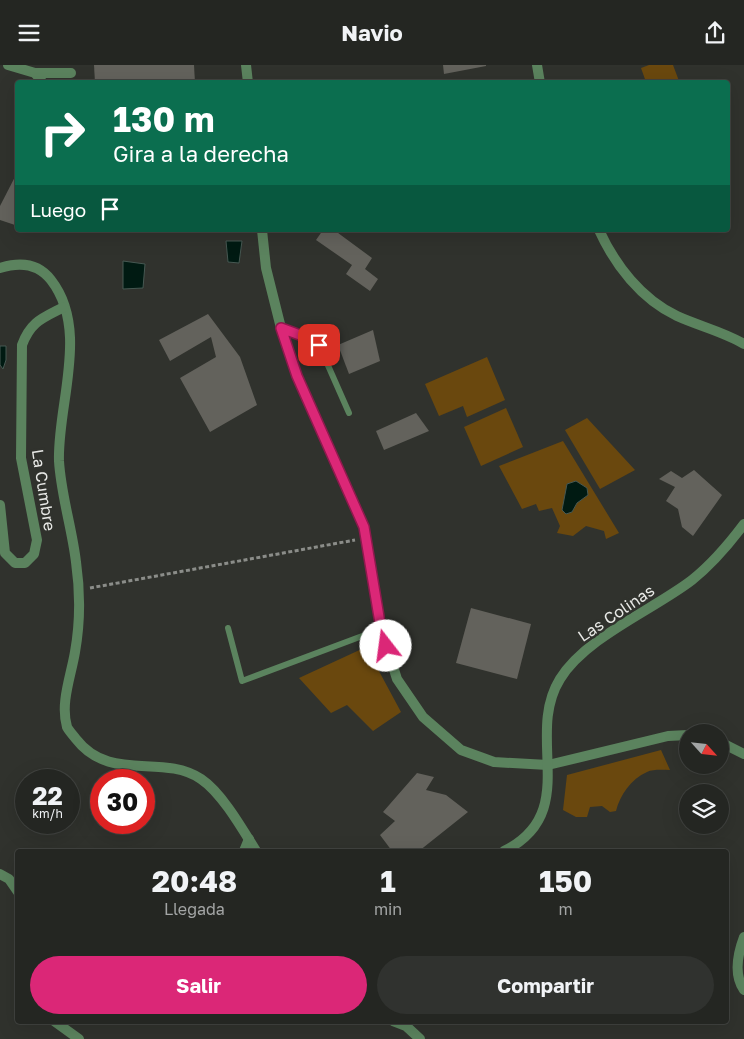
<!DOCTYPE html>
<html lang="es">
<head>
<meta charset="utf-8">
<style>
	body { margin:0; font-family:"Golos Text",sans-serif; background:#30322f; color:#f1f3f6; height:100vh; display:flex; flex-direction:column; font-size:19px; white-space:nowrap }
	* { box-sizing:border-box; margin:0 }
	p { font-size:16px; color:#a3a5a5 }
	.icon { flex:none; width:28px; height:28px; fill:none; stroke:currentColor; stroke-width:2; stroke-linecap:round; stroke-linejoin:round }
	.map { position:relative; flex:1; overflow:hidden }
	.side { position:absolute; left:15px; top:784px; width:714px; height:175px; display:flex; flex-direction:column; background:#242622; border-radius:5px; box-shadow:0 5px 20px #0002,0 0 0 1px #414340 }
	.side>* { flex:none }
	.guide { position:absolute; left:15px; top:15px; width:715px; height:152px; border-radius:5px; box-shadow:0 5px 20px #0002,0 0 0 1px #414340; background:#0b6e4f; color:#fff; overflow:hidden }
	.needle { width:32px; rotate:117deg }
	.buttons { position:absolute; left:679px; top:659px; display:grid; gap:10px }
	.buttons a { display:grid; place-items:center; width:50px; height:50px; border-radius:50%; background:#242622; box-shadow:0 5px 20px #0002,0 0 0 1px #414340; font-size:25px }
	.speed { position:absolute; left:15px; top:704px; display:flex; gap:10px; font-size:25px; font-weight:700; text-align:center }
	.speed>* { display:grid; place-content:center; width:65px; height:65px; border-radius:50%; background:#242622; box-shadow:0 5px 20px #0002,0 0 0 1px #414340; line-height:1 }
	.speed small { font-size:12px; font-weight:400 }
	.speed .limit { border:8px solid #d22; background:#fff; color:#111 }
	.pin { position:absolute; display:grid; place-items:center; width:42px; height:42px; color:#fff; margin:-21px; border-radius:10px; box-shadow:0 2px 8px #0006 }
	.me { position:absolute; width:55px; margin:-28px; rotate:345deg; stroke-linejoin:round; filter:drop-shadow(0 0 4px #0008) }
	.turn { display:flex; align-items:center; gap:18px; height:105px; padding:0 15px; font-size:22px }
	.turn .icon { width:65px; height:65px; stroke-width:2.5 }
	.turn b { display:block; font-size:35px; line-height:42px }
	.then { display:flex; align-items:center; height:48px; padding:0 15px; background:#0003; gap:10px; font-size:19px }
	.eta { display:flex; justify-content:space-evenly; align-items:center; height:85px; text-align:center }
	.eta b { font-size:30px; font-weight:700; line-height:35px }
	.action { display:flex; gap:10px; margin-top:auto; padding:10px 15px }
	.action a { flex:1; height:58px; border-radius:30px; background:#db2777; color:#fff; font-size:20px; font-weight:700; line-height:58px; text-align:center }
	.action a+a { background:#30322f; color:#f1f3f6 }
	header { display:flex; justify-content:space-between; align-items:center; height:65px; padding:0 15px; background:#242622; font-size:22px; font-weight:700 }
	.map>svg:first-child { display:block }
</style>
</head>
<body>
<header><svg class="icon" aria-label="menu" viewBox="0 0 24 24"><path d="M4 6h16M4 12h16M4 18h16"/></svg>Navio<svg class="icon" aria-label="share" viewBox="0 0 24 24"><path d="M12 15V3M7 8l5-5 5 5M5 13v7h14v-7"/></svg></header>
<div class="map">
<svg width="744" height="974" viewBox="0 0 744 974">
	<rect width="100%" height="100%" fill="#30322d"/>
	<g fill="#6a480e" fill-rule="evenodd">
		<path d="M649 0H673L679 16 646 17 641 3Z"/>
		<path d="M487 292 505 335 467 352 463 341 439 351 425 319Z"/>
		<path d="M506 343 523 382 481 401 464 362Z"/>
		<path d="M587 353 635 405 600 424 565 365Z"/>
		<path d="M563 376 619 468 606 474 604 466 586 461 573 471 557 468 560 461 552 443 539 446 536 439 522 444 499 401ZM565 430H588L577 438 572 447 564 440Z"/>
		<path d="M366 582 401 647 373 666 347 640 331 648 299 613Z"/>
		<path d="M661 685 670 705C663 705 653 704 647 707 631 714 620 730 616 746L610 747 602 741 590 742 587 752H576L563 745 567 710Z"/>
	</g>
	<g fill="#001a12" stroke="#465852">
		<path d="M226 176H242L239 198 228 197Z"/>
		<path d="M123 196 145 199 143 223 123 224Z"/>
		<path d="M0 281H6V295L3 304 0 300Z"/>
		<path d="M576 416 587 423 588 430 577 438 572 447 566 449 562 445 567 419Z"/>
	</g>
	<g fill="#63625c">
		<path d="M94 0H194L195 18H95Z"/>
		<path d="M443 0H486V1L444 9Z"/>
		<path d="M18 106V161L0 155V141Z"/>
		<path d="M323 165H334L372 193 365 204 378 214 370 226 346 209 352 200 316 175Z"/>
		<path d="M208 249 240 292 257 340 210 367 180 313 216 292 211 272 170 296 159 275Z"/>
		<path d="M373 265 380 296 349 309 338 280Z"/>
		<path d="M416 348 429 366 384 385 376 366Z"/>
		<path d="M694 405 722 430 693 471 682 462 678 444 666 436 675 422 659 414 671 406 682 413Z"/>
		<path d="M471 543 531 559 517 614 456 598Z"/>
		<path d="M417 708 434 712 426 725 446 730 468 747 419 786H392L380 770 395 756 383 747Z"/>
	</g>
	<g fill="none" stroke-linecap="round" stroke-linejoin="round">
		<path stroke="#8b8d89" stroke-width="3" stroke-dasharray="4 2.5" stroke-linecap="butt" d="M90 523 355 475"/>
		<g stroke="#5b835e" stroke-width="6">
			<path d="M281 263 308 273 319 280 349 348"/>
			<path d="M228 563 242 616 381 564"/>
		</g>
		<g stroke="#5b835e" stroke-width="10">
			<path d="M8 0 35 8"/>
			<path d="M246 0 248 18"/>
			<path d="M537 0 540 18"/>
			<path d="M43 18 35 8H71"/>
			<path d="M262 165 266 203 281 263 297 311 364 462 381 564 397 614 423 652 461 685 494 697 548 700 668 671 688 670"/>
			<path d="M599 165C615 200 641 234 677 251 699 261 724 267 744 279"/>
			<path d="M0 203C19 197 38 198 51 215 90 265 57 340 59 396 61 430 72 463 76 497 80 525 80 559 75 587 71 611 60 638 67 662 69 666 73 670 76 674 110 718 162 688 201 714 222 728 243 765 256 786"/>
			<path d="M0 440 5 488 15 498H25L34 489 37 475 21 393 22 280C31 256 43 253 64 242"/>
			<path d="M720 677 744 689"/>
			<path d="M244 786 249 774"/>
			<path d="M504 786C582 747 524 672 560 614 586 572 653 545 692 515 712 499 729 479 744 459"/>
			<path d="M0 809 9 814 18 827"/>
			<path d="M744 872C738 888 733 909 744 925"/>
			<path d="M54 956 79 974"/>
			<path d="M393 956 406 961 420 974"/>
		</g>
	</g>
	<g fill="none" stroke-linecap="round" stroke-linejoin="round">
		<defs>
			<path id="route" d="M319 280 308 273 281 263 297 311 364 462 381 564 386 581"/>
		</defs>
		<use href="#route" stroke="#8e194d" stroke-width="12"/>
		<use href="#route" stroke="#db2777" stroke-width="9"/>
	</g>
	<g text-anchor="middle" dominant-baseline="central" stroke-width="5" stroke-linejoin="round" paint-order="stroke">
		<g font-size="16" fill="#e8e9e6" stroke="#30322d">
			<text transform="translate(44 425) rotate(81)">La Cumbre</text>
			<text transform="translate(616 548) rotate(-34)">Las Colinas</text>
		</g>
	</g>
</svg>
<div class="buttons">
<a><svg class="needle" viewBox="-14 -14 28 28"><path d="M0-13l5 13h-10z" fill="#e53935"/><path d="M0 13l5-13h-10z" fill="#a3a5a5"/></svg></a>
<a><svg class="icon" aria-label="layers" viewBox="0 0 24 24"><path d="M12 4l9 5-9 5-9-5zM3 14l9 5 9-5"/></svg></a>
</div>
<div class="speed"><div>22<small>km/h</small></div><div class="limit">30</div></div>
<div class="pin" style="left:319px;top:280px;background:#d93025"><svg class="icon" aria-label="arrive" viewBox="0 0 24 24"><path d="M6 21V4h12l-3 4 3 4H6"/></svg></div>
<svg class="me" style="left:386px;top:581px" viewBox="-20 -20 40 40"><circle r="19" fill="#fff"/><path d="M0-13L10 11 0 6-10 11z" fill="#db2777"/></svg>
<div class="guide">
<div class="turn"><svg class="icon" aria-label="right" viewBox="0 0 24 24"><path d="M7 20v-9h11M14 6l5 5-5 5"/></svg><div><b>130 m</b>Gira a la derecha</div></div>
<div class="then">Luego<svg class="icon" aria-label="arrive" viewBox="0 0 24 24"><path d="M6 21V4h12l-3 4 3 4H6"/></svg></div>
</div>
<section class="side">
<div class="eta">
<div><b>20:48</b><p>Llegada</p></div>
<div><b>1</b><p>min</p></div>
<div><b>150</b><p>m</p></div>
</div>
<div class="action"><a>Salir</a><a>Compartir</a></div>
</section>
</div>
</body>
</html>
